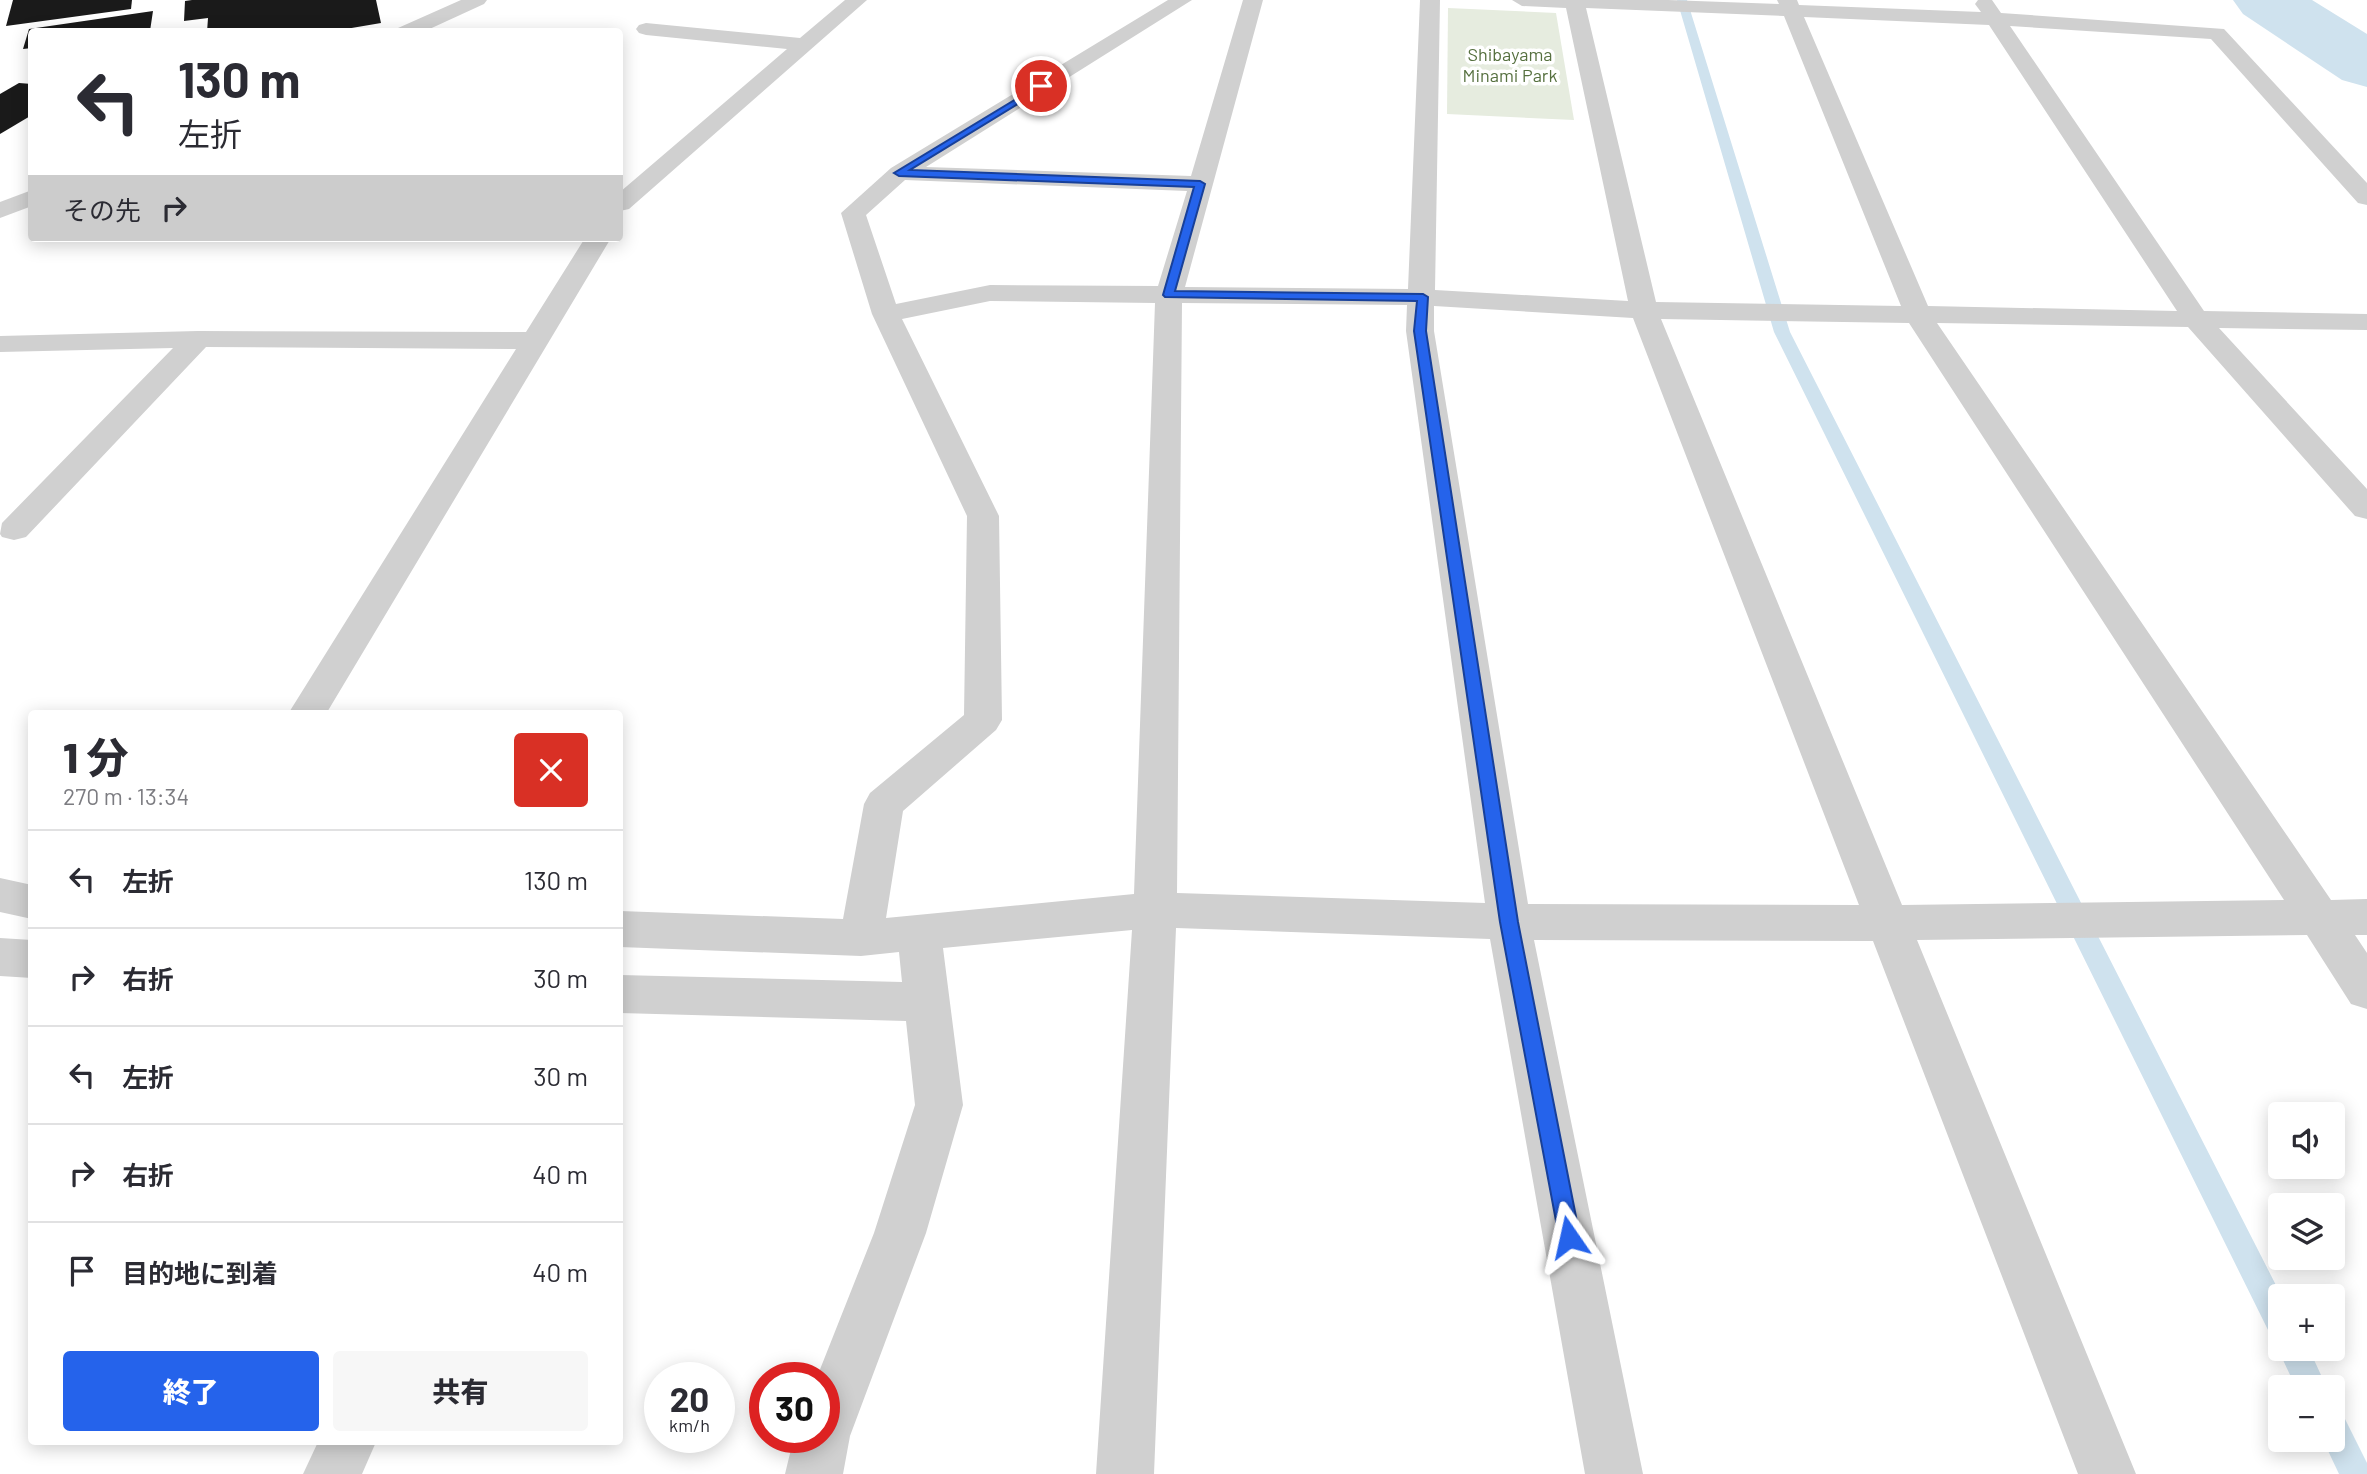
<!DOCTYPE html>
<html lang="ja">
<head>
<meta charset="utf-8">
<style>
	body { margin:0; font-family:Barlow,"Noto Sans JP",sans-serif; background:#f7f7f7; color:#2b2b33; height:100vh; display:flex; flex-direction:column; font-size:26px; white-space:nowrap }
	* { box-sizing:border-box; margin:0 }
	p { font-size:23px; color:#7c7c81 }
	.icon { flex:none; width:38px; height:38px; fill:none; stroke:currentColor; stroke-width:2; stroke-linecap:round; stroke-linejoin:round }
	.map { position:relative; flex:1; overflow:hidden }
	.drawer { position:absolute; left:28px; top:710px; width:595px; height:735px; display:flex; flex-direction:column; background:#fff; border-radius:7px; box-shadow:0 4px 18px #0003 }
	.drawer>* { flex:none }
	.guide { position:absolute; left:28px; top:28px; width:595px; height:214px; border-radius:7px; box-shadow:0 4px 18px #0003; background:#fff; color:#2b2b33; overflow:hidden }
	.tools { position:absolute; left:2268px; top:1102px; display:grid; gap:14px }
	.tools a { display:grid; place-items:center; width:77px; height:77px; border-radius:7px; background:#fff; box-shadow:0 4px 18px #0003; font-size:35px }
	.speed { position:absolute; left:644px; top:1362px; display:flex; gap:14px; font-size:35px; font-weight:700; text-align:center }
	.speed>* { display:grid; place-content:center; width:91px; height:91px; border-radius:50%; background:#fff; box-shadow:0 4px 18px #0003; line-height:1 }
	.speed small { font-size:18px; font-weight:400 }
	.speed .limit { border:10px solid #d22; background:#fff; color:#111 }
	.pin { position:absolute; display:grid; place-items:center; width:60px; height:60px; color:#fff; margin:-30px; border:4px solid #fff; border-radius:50%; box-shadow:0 2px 7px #0007 }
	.me { position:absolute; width:77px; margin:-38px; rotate:349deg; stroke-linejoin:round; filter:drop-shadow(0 0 5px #0008) }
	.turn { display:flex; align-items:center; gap:24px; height:147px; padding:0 35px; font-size:32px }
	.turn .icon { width:91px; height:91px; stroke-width:2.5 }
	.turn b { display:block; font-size:49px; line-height:60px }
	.then { display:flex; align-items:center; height:66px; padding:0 35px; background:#0003; gap:14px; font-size:26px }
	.round { display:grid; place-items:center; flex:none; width:74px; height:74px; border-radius:7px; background:#f7f7f7 }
	.head { display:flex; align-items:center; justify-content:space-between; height:119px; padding:0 35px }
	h1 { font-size:42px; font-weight:800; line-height:52px }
	.primary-button { display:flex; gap:14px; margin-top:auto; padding:14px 35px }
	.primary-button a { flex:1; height:80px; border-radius:7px; background:#2563eb; color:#fff; font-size:28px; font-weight:800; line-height:80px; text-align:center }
	.primary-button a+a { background:#f7f7f7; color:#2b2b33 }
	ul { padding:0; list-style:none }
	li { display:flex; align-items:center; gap:21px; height:98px; padding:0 35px; border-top:2px solid #e1e1e2 }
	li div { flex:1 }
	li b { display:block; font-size:26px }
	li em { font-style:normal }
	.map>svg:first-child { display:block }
</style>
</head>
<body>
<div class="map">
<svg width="2367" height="1474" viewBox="0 0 2367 1474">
	<rect width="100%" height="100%" fill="#fff"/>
	<path fill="#e6ecdf" d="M1448 8 1556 13 1574 120 1447 114Z"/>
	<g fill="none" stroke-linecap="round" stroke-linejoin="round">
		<g fill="#cfe2ee" fill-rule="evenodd">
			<path d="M1677 0H1687L1790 332 2282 1297 2280 1339 2270 1334 1774 332Z"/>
			<path d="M2280 1344V1349H2309L2327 1388H2296L2278 1349Z"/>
			<path d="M2333 1413 2344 1417 2367 1463V1474H2339L2323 1440H2333Z"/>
		</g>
		<path fill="#cfe2ee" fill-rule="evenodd" d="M2233 0H2312L2367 34V87L2342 80 2243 14Z"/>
	</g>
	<g fill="#1a1a1a">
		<path d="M13 0H132L131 9 6 26Z"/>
		<path d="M376 0 381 23 328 32H207L208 18 184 21 185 1 192 0Z"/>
		<path d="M153 11 150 31 32 32V48L23 49 29 29Z"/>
		<path d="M19 83 32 84V115L0 134V94Z"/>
	</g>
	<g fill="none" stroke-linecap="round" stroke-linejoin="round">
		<g fill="#d0d0d0" fill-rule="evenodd">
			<path d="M461 0H487L484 4 423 32H395L398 28Z"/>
			<path d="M845 0H867L629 209 620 211V192L787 49 646 35 639 33 636 29 639 25 646 23 800 38Z"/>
			<path d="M1168 0H1192L926 167 1191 176 1243 0H1263L1185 287 1408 289 1420 0H1440L1435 290 1628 301 1566 8 1522 6 1512 0H1668L1779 4 1777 0H1797L1799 5 1981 12 1975 4 1978 0H1992L2001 13 2224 29 2367 183V205L2358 203 2211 39 2010 26 2204 311 2367 314V330L2219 328 2367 489V519L2355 516 2188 327 1937 323 2331 900 2367 899V935H2355L2367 953V1009L2351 1004 2307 935 1917 940 2136 1474H2078L1873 941 1534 940 1643 1474H1585L1490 939 1176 928 1154 1474H1096L1132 930 943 948 963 1105 926 1233 850 1436 843 1474H785L794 1437H824V1377H817L874 1233 915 1105 906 1021 620 1013V975L902 982 899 952 861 956 620 947V911L843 919 864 804 870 793 964 715 967 516 872 314 841 213 891 168ZM1586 8 1784 16 1901 306 1656 302ZM1804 17 1989 25 2177 311 1928 306ZM905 180 1187 191 1158 286 990 285 896 304 866 215ZM990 301 1155 303 1134 894 886 918 903 811 996 730 1002 720 999 516 902 319ZM1182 303 1407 305 1406 331 1485 903 1177 893ZM1434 306 1633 318 1859 905 1528 904 1434 331ZM1661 319 1909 323 2284 900 1902 905Z"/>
			<path d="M32 190V206L0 218V202Z"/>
			<path d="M585 238H611L326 714H288L516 349 206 347 26 537 14 540 2 537 0 534 2 523 173 348 0 352V336L198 331 526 332Z"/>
			<path d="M0 878 32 885V919L0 912Z"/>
			<path d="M0 938 32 940V978L0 976Z"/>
			<path d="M318 1442H376L362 1474H303Z"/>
		</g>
	</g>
	<path fill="#2563eb" stroke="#184099" stroke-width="2" d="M1041 84 1044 85V88L910 170 1200 181 1205 184 1175 291 1423 294 1428 297 1426 331 1518 922 1580 1237 1577 1245 1569 1248 1562 1245 1559 1237 1500 922 1414 331 1417 301 1165 297 1163 295 1194 187 899 176 894 173Z"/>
	<g text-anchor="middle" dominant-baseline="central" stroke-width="7" stroke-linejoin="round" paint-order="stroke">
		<g font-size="18" fill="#56703f" stroke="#fff">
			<text x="1510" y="54">Shibayama<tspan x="1510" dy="21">Minami Park</tspan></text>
		</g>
	</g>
</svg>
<div class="tools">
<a><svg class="icon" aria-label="sound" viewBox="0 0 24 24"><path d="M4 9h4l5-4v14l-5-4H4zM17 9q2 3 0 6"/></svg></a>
<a><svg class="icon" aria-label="layers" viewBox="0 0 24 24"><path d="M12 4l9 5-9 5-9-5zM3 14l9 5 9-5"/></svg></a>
<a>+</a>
<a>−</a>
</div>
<div class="speed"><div>20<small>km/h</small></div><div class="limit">30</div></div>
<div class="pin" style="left:1041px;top:86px;background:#d93025"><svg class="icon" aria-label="arrive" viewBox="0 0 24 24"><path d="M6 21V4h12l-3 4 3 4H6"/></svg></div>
<svg class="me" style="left:1569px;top:1237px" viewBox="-20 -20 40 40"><path d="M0-17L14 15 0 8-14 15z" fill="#2563eb" stroke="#fff" stroke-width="4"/></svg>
<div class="guide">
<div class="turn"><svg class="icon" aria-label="left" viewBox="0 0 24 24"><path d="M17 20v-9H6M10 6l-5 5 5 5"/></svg><div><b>130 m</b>左折</div></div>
<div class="then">その先<svg class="icon" aria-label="right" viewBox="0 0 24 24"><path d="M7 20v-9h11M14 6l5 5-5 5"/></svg></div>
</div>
<section class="drawer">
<div class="head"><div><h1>1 分</h1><p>270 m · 13:34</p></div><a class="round" style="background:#d93025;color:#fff"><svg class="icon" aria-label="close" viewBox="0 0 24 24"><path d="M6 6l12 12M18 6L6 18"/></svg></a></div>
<ul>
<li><svg class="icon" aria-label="left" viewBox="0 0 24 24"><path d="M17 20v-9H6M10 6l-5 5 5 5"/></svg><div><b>左折</b></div><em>130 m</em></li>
<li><svg class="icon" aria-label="right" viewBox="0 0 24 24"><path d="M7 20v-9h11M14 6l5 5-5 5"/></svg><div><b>右折</b></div><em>30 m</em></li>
<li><svg class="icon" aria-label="left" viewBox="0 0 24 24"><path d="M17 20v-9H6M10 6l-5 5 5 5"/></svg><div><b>左折</b></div><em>30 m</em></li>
<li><svg class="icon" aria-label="right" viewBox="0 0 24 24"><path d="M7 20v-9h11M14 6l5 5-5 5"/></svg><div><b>右折</b></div><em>40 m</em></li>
<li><svg class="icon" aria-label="arrive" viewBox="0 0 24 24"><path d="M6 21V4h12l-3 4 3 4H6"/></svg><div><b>目的地に到着</b></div><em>40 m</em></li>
</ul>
<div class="primary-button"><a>終了</a><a>共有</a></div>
</section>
</div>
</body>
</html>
